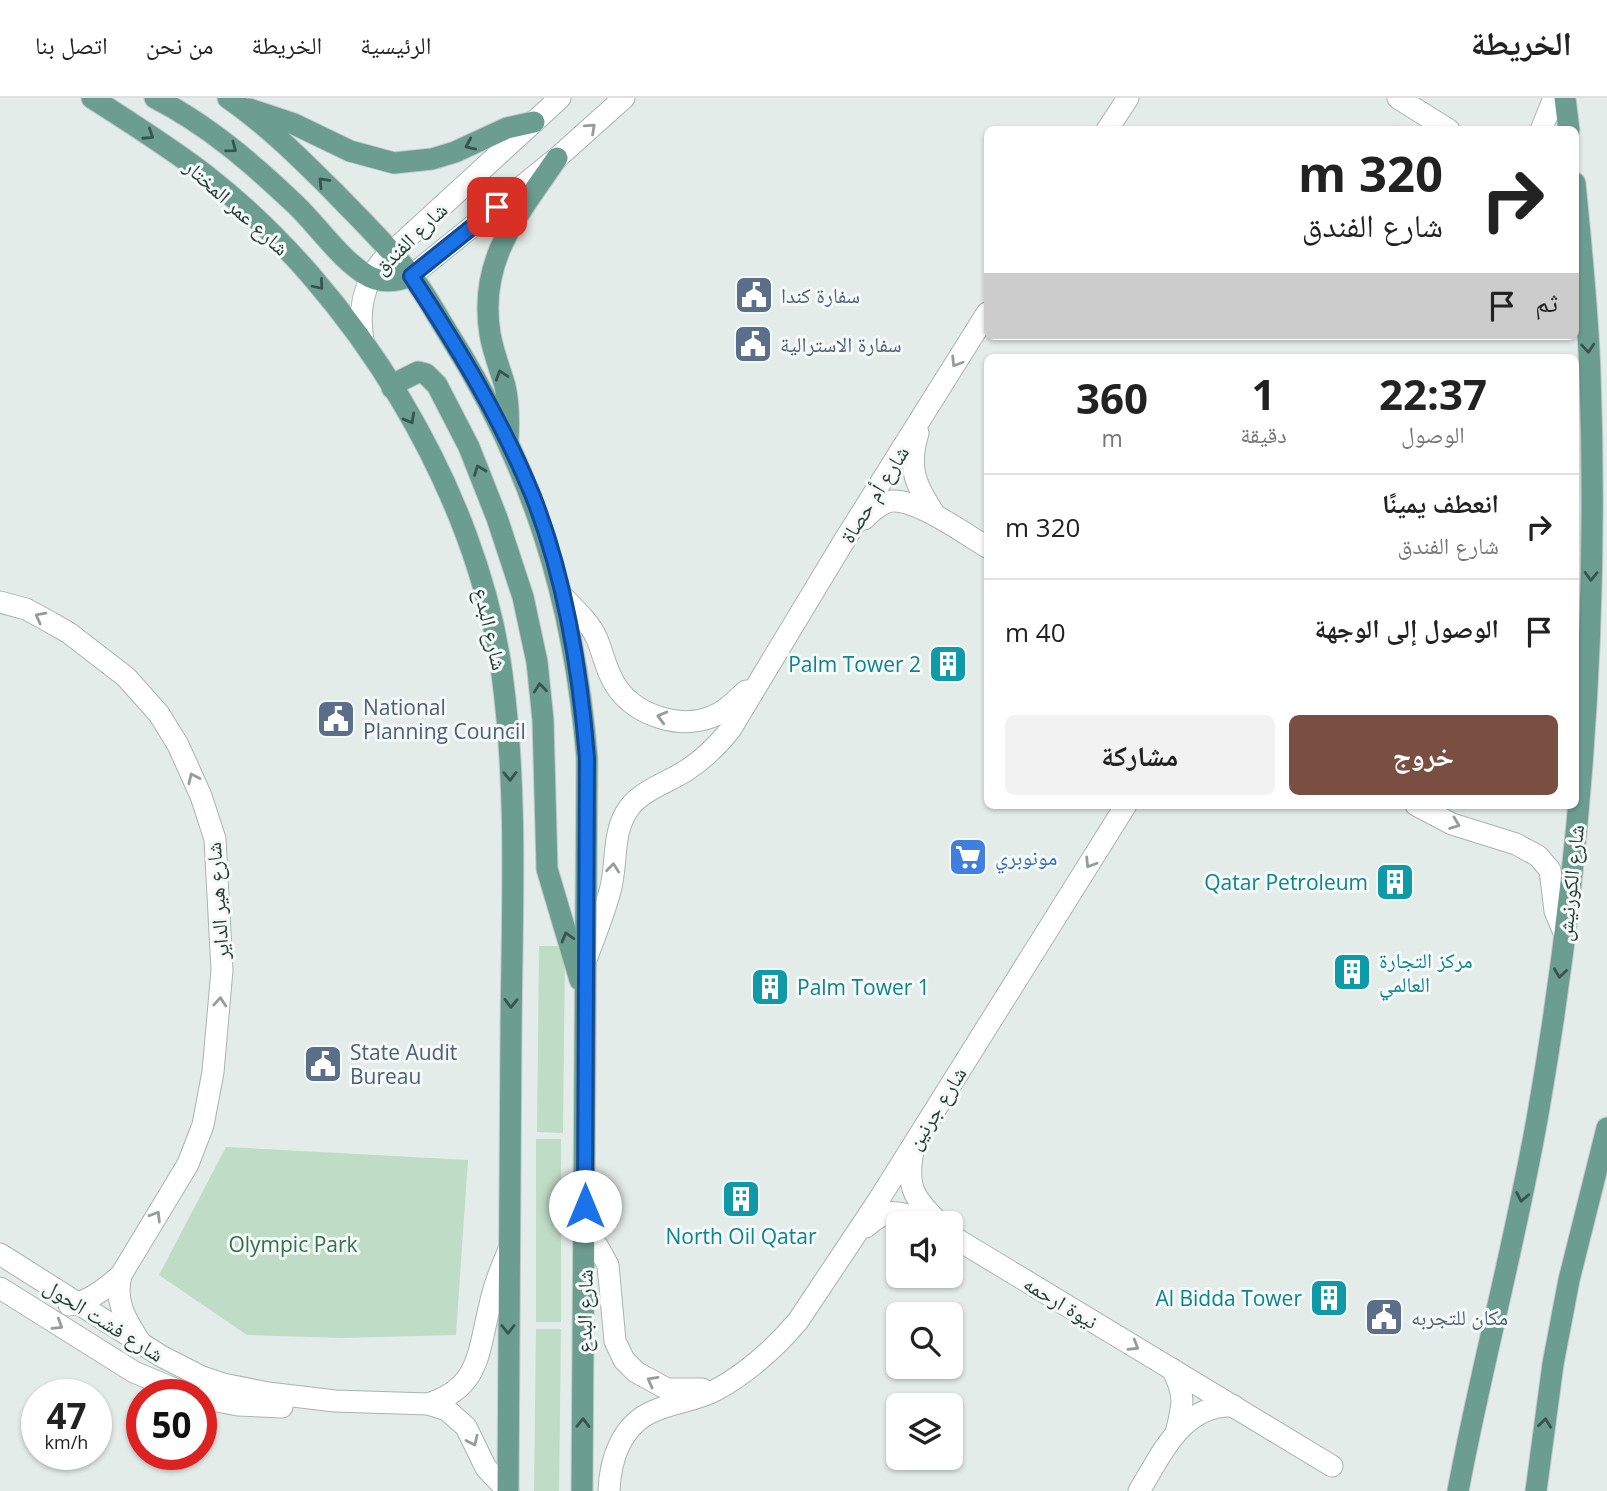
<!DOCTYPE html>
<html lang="ar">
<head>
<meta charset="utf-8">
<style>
	body { margin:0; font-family:"Open Sans","Noto Naskh Arabic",sans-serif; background:#f2f2f2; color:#222; direction:rtl; height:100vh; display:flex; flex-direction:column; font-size:26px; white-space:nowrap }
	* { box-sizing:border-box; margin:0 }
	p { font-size:23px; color:#767676 }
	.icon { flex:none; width:38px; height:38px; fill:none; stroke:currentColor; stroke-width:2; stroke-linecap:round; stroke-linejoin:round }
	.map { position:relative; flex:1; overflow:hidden; direction:ltr }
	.side { position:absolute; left:984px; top:256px; width:595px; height:455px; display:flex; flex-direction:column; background:#fff; border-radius:10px; box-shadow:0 2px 5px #0004; direction:rtl }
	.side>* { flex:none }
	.hud { position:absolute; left:984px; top:28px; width:595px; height:214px; border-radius:10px; box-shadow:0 2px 5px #0004; direction:rtl; background:#fff; color:#222; overflow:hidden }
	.buttons { position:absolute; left:886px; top:1113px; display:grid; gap:14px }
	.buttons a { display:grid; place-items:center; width:77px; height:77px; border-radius:10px; background:#fff; box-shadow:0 2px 5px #0004; font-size:35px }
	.speed { position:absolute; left:21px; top:1281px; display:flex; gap:14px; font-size:35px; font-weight:700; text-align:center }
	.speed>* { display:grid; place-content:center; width:91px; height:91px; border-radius:50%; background:#fff; box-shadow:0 2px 5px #0004; line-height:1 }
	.speed small { font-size:18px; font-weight:400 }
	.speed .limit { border:10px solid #d22; background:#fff; color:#111 }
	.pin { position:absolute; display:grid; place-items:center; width:60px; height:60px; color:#fff; margin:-30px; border-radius:14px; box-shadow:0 4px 10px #0006 }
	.me { position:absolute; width:77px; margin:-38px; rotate:0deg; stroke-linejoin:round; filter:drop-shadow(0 0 5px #0008) }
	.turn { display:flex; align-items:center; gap:24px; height:147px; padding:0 21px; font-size:32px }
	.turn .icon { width:91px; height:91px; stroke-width:2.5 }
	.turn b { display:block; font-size:49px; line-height:60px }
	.then { display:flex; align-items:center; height:66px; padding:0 21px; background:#0003; gap:14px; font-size:26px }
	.eta { display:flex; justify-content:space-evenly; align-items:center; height:119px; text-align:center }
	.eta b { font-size:42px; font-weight:700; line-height:49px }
	.action { display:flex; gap:14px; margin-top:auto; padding:14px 21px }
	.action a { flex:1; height:80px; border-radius:10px; background:#7b4e42; color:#fff; font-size:28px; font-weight:700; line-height:80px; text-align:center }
	.action a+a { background:#f2f2f2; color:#222 }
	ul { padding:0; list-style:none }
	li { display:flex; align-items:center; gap:21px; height:105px; padding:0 21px; border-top:2px solid #e0e0e0 }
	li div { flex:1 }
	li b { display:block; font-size:26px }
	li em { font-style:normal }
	header { display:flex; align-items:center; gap:42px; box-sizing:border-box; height:98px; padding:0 35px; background:#fff; border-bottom:2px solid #e0e0e0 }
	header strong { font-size:33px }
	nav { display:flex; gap:38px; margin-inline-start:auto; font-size:24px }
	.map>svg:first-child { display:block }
</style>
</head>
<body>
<header>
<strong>الخريطة</strong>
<nav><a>الرئيسية</a><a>الخريطة</a><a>من نحن</a><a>اتصل بنا</a></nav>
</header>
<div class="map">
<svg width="1607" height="1393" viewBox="0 0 1607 1393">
	<rect width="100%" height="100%" fill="#e4ece9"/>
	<g fill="#bfdcc6">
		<path d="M539 848H565L563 1035 537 1034Z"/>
		<rect x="536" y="1041" width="25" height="183"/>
		<path d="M226 1049 468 1062 456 1237 342 1240 247 1237 159 1177Z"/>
		<path d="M536 1231H561L559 1393H534Z"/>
	</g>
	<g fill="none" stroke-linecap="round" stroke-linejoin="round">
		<defs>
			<g id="minor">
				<path d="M1398 0 1449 32"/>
				<path d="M1107 32 1128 0"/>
				<path d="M1541 32 1554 0"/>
				<path d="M411 178 557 60 624 0"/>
				<path d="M363 242C358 212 363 187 382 163L560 0"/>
				<path d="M918 335C907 371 916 388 935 417"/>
				<path d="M864 421C871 414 881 404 892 403 917 401 965 436 987 449"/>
				<path d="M563 499C576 512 590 525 597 541 604 558 607 576 618 591 638 618 680 631 711 619 725 614 735 603 746 593"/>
				<path d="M0 504 26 511 48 523 69 535 126 579 159 616 178 647 201 698 215 741 222 872 213 974 203 1027 188 1066 121 1177C114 1204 126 1222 140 1244"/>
				<path d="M1416 707 1452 726 1516 746 1538 758 1550 772 1555 813 1565 837"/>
				<path d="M587 859C595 837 604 816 610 793 618 765 611 735 629 710 642 692 669 684 687 672 704 661 717 648 730 632L844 443 987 215"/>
				<path d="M913 1053C906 1090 914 1100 939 1125"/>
				<path d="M866 1129C889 1108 900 1113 926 1125"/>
				<path d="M585 1133 598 1149 608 1167 615 1243 624 1262 636 1274 667 1291H702"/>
				<path d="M950 1137 1332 1368"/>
				<path d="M0 1156 161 1258 202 1279 223 1286 268 1295 335 1303 428 1306 447 1312 466 1329 486 1370 508 1393"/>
				<path d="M0 1190 134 1274 189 1297"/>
				<path d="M69 1207C89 1204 106 1190 121 1177"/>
				<path d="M1172 1271C1186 1297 1183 1307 1176 1335"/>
				<path d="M201 1300 238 1307 282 1309"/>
				<path d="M428 1306C479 1290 478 1256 489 1211 493 1191 500 1172 508 1154"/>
				<path d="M609 1393C610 1361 622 1326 654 1313 675 1304 695 1303 716 1292 747 1275 775 1250 798 1223L878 1103 1126 707"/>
				<path d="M1139 1393C1162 1356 1183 1305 1234 1308"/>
			</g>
			<g id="major">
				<path d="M92 0C131 25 171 50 207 78 354 193 477 391 502 576 518 694 512 815 511 934 509 1087 508 1240 508 1393"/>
				<path d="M155 0C208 27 253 66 296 107 319 129 342 164 370 179 383 185 398 183 411 178"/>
				<path d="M228 0C267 27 301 61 335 95 361 122 388 148 411 177 425 195 436 216 448 235 533 369 574 503 587 660L582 1393"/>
				<path d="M1565 0 1569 32"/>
				<path d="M249 11 294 26 350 53 394 65 432 61 455 54 507 30 534 24"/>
				<path d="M392 290 402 282 418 274 426 276 437 287 469 349 497 420 523 499 537 564 543 622 547 771 580 882"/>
				<path d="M508 342C509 324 509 306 505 288 500 271 493 254 490 236 478 161 518 118 557 60"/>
				<path d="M1458 1393C1482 1265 1517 1139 1539 1010 1581 768 1599 522 1590 276 1588 212 1581 148 1575 85"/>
				<path d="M1536 1393 1553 1266 1569 1182 1607 1030"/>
			</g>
		</defs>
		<use href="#minor" stroke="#a7b4b0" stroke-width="23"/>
		<use href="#major" stroke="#c2c9c7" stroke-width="23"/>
		<use href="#minor" stroke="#fff" stroke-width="21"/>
		<use href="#major" stroke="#6c9e90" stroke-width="21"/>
	</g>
	<defs><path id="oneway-chevron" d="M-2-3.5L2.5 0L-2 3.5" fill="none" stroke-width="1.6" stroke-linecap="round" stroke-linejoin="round" transform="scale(1.75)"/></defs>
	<g stroke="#929e9a">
		<use href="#oneway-chevron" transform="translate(591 30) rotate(-42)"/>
		<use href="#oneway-chevron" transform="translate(956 264) rotate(122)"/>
		<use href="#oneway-chevron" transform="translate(40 519) rotate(-152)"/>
		<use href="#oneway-chevron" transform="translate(662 619) rotate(-165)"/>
		<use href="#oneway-chevron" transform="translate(193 680) rotate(-115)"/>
		<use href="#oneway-chevron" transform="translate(1455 726) rotate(21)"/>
		<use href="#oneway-chevron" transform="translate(1090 765) rotate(122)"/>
		<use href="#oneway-chevron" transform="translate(613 770) rotate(-84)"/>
		<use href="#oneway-chevron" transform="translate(220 904) rotate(-86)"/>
		<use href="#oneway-chevron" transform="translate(156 1118) rotate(-58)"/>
		<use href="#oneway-chevron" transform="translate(58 1227) rotate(32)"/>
		<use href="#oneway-chevron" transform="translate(1134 1248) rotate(31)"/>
		<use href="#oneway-chevron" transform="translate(652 1283) rotate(-151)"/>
		<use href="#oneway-chevron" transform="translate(473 1343) rotate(65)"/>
	</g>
	<g stroke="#37554c">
		<use href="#oneway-chevron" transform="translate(149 37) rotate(33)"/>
		<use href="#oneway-chevron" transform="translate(470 47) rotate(156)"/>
		<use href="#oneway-chevron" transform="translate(232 50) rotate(37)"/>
		<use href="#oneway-chevron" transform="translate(323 84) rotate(-134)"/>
		<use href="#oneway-chevron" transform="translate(319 187) rotate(50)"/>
		<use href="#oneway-chevron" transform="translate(1588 250) rotate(86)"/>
		<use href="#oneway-chevron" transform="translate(501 277) rotate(-108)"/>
		<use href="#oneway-chevron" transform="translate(410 321) rotate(61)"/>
		<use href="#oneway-chevron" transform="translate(479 372) rotate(-111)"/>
		<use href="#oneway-chevron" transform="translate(1591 478) rotate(92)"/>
		<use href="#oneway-chevron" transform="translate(540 590) rotate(-96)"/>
		<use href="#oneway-chevron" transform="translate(510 678) rotate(89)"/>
		<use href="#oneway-chevron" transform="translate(567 839) rotate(-106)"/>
		<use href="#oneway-chevron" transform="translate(1560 875) rotate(98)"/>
		<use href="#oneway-chevron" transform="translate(511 905) rotate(91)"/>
		<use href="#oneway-chevron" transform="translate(1522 1099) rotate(101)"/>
		<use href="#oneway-chevron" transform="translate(508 1231) rotate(90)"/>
		<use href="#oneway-chevron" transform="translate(583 1325) rotate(-89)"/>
		<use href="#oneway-chevron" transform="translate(1545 1325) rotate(-83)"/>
	</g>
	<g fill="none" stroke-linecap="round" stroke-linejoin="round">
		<defs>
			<path id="route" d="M497 109 411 178C457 248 500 319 532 396 565 479 580 572 587 660L585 1108"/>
		</defs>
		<use href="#route" stroke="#114b97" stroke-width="18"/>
		<use href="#route" stroke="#1a73e8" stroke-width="12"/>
	</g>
	<defs>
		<symbol id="civic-square" viewBox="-11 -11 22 22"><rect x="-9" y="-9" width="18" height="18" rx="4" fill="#5c6f8a" stroke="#f4f9f7"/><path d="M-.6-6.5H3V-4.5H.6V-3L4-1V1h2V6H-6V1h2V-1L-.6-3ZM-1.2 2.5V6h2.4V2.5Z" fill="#fff"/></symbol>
		<symbol id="building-square" viewBox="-11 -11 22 22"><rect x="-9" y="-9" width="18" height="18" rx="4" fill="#0f9aa8" stroke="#f4f9f7"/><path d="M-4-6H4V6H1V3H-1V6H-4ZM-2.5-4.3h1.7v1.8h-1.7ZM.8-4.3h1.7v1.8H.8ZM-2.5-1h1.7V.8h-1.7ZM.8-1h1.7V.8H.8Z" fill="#fff"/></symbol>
		<symbol id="supermarket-square" viewBox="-11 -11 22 22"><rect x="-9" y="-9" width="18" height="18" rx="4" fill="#3f7fe0" stroke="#f4f9f7"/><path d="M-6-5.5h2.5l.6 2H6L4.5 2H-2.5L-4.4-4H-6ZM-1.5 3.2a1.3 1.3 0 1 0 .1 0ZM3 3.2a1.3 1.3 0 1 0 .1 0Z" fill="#fff"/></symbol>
	</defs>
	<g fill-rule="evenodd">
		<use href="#civic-square" x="732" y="175" width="44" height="44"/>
		<use href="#civic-square" x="731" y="224" width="44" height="44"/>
		<use href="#building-square" x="926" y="544" width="44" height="44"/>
		<use href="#civic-square" x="314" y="599" width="44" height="44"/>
		<use href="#supermarket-square" x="946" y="737" width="44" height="44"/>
		<use href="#building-square" x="1373" y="762" width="44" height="44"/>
		<use href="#building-square" x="1330" y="852" width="44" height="44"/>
		<use href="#building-square" x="748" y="867" width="44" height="44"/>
		<use href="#civic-square" x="301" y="944" width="44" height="44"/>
		<use href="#building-square" x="719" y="1079" width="44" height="44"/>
		<use href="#building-square" x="1307" y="1178" width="44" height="44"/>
		<use href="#civic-square" x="1362" y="1197" width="44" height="44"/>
	</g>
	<g text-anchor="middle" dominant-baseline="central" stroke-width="6" stroke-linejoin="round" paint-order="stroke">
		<g font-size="21" fill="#253d36" stroke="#f4f9f7">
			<text transform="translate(237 109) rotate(42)">شارع عمر المختار</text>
			<text transform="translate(410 140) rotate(-44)">شارع الفندق</text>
			<text transform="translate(874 396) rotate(-58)">شارع أم حصاة</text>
			<text transform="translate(491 531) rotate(77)">شارع البدع</text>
			<text transform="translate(1570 785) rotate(-84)">شارع الكورنيش</text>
			<text transform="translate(217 803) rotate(-94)">شارع هير الداير</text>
			<text transform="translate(936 1010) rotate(-58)">شارع جرنين</text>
			<text transform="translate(1061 1204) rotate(31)">نيوة ارحمه</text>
			<text transform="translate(584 1213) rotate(-89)">شارع البدع</text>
			<text transform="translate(104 1222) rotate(32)">شارع فشت الحول</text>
		</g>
		<g font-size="21" fill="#4e5e75" stroke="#f4f9f7" text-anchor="start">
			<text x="781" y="197">سفارة كندا</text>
			<text x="780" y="246">سفارة الاسترالية</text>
			<text x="363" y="609">National<tspan x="363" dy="24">Planning Council</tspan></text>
			<text x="350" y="954">State Audit<tspan x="350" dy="24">Bureau</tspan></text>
			<text x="1411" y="1219">مكان للتجربه</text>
		</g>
		<g font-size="21" fill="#0d838f" stroke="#f4f9f7" text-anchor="end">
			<text x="921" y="566">Palm Tower 2</text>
			<text x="1368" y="784">Qatar Petroleum</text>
			<text x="1379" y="862" text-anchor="start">مركز التجارة<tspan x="1379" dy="24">العالمي</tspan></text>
			<text x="797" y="889" text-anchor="start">Palm Tower 1</text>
			<text x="741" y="1138" text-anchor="middle">North Oil Qatar</text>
			<text x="1302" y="1200">Al Bidda Tower</text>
		</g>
		<g font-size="21" fill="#366cbe" stroke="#f4f9f7" text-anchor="start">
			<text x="995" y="759">مونوبري</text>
		</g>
		<g font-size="21" fill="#327049" stroke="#f4f9f7">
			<text x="293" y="1146">Olympic Park</text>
		</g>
	</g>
</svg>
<div class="buttons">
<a><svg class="icon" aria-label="sound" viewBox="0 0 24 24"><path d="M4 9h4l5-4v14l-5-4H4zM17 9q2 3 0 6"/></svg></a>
<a><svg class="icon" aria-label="search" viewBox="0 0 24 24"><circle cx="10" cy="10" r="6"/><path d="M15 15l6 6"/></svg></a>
<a><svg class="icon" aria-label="layers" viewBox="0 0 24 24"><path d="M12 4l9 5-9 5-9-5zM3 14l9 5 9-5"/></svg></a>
</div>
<div class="speed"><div>47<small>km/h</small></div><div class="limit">50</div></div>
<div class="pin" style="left:497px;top:109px;background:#d93025"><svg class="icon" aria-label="arrive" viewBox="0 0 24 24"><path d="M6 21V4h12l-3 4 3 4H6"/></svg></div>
<svg class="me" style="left:585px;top:1108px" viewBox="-20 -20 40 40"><circle r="19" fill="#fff"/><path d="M0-13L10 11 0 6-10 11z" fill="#1a73e8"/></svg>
<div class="hud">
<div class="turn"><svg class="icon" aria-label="right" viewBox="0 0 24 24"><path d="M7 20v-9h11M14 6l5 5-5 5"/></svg><div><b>320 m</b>شارع الفندق</div></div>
<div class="then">ثم<svg class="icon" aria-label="arrive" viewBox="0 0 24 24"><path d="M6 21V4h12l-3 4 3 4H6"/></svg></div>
</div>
<section class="side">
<div class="eta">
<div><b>22:37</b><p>الوصول</p></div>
<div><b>1</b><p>دقيقة</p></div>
<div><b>360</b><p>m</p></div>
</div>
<ul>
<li><svg class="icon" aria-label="right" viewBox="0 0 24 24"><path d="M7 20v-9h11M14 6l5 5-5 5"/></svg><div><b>انعطف يمينًا</b><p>شارع الفندق</p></div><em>320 m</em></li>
<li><svg class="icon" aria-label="arrive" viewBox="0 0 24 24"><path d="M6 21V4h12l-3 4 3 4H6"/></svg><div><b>الوصول إلى الوجهة</b></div><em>40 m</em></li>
</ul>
<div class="action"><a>خروج</a><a>مشاركة</a></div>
</section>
</div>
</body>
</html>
